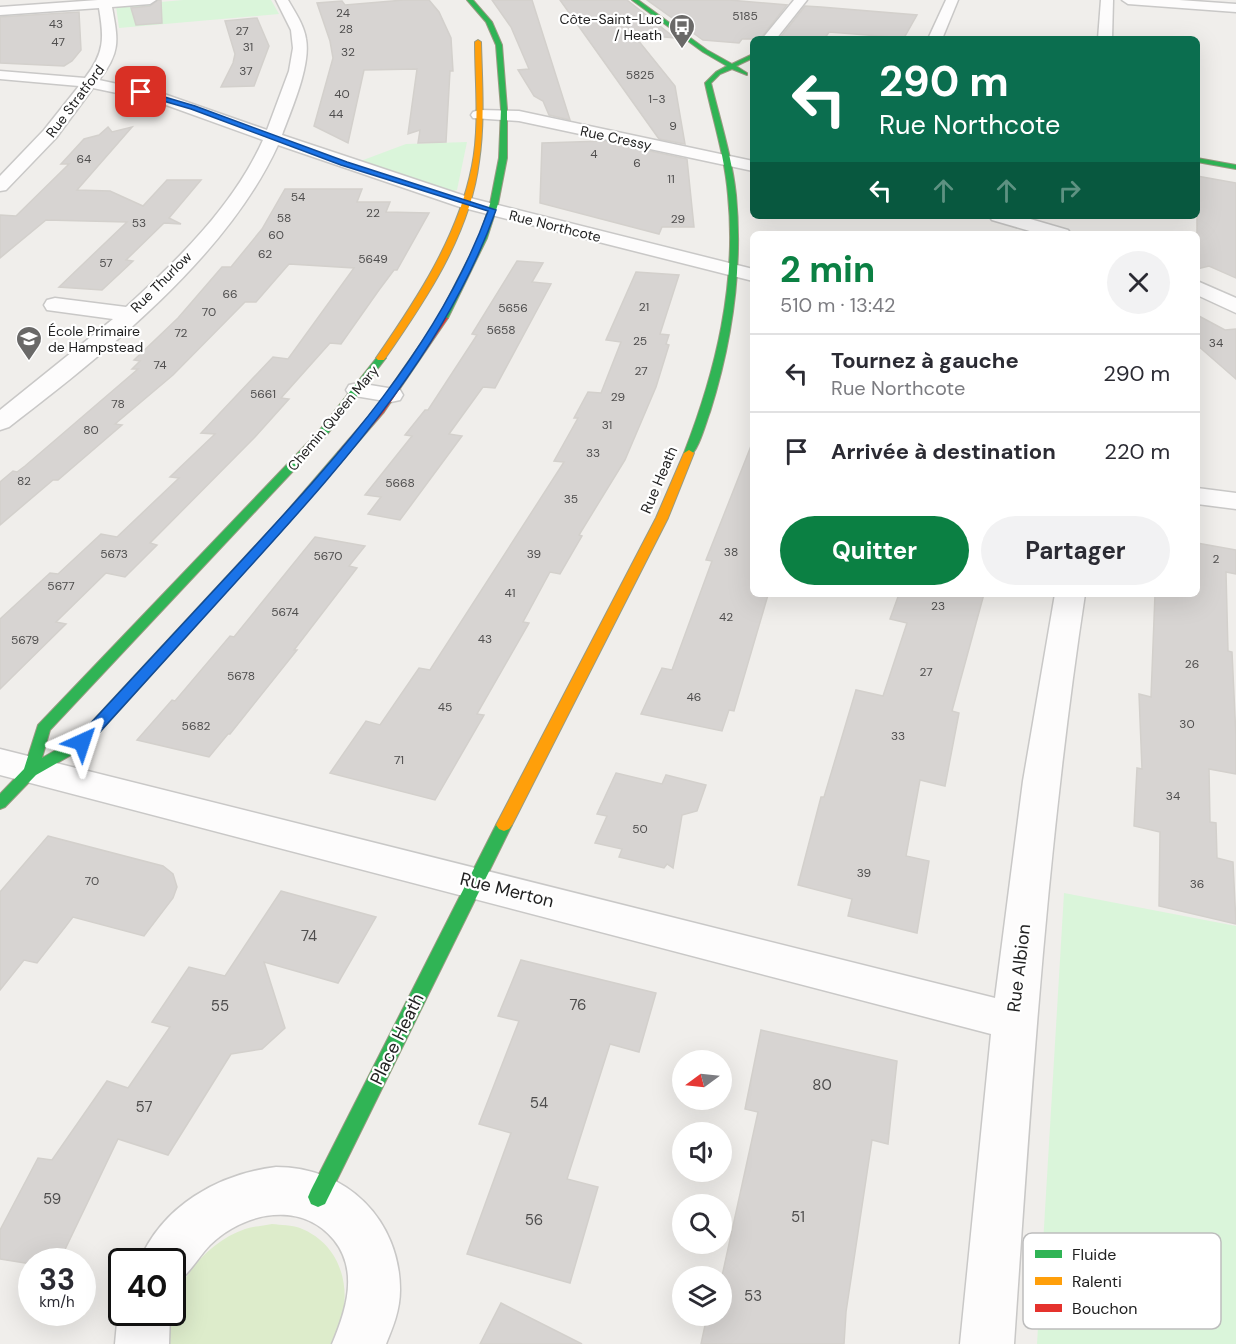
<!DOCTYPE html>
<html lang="fr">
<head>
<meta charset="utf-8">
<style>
	body { margin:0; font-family:"DM Sans",sans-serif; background:#f2f2f3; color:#2b2b33; height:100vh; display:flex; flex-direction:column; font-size:22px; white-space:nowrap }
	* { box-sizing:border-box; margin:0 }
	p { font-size:20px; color:#7c7c81 }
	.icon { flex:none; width:33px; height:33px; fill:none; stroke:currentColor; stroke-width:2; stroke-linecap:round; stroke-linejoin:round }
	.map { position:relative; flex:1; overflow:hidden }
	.drawer { position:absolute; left:750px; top:231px; width:450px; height:366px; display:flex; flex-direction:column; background:#fff; border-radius:9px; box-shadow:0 6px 24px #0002 }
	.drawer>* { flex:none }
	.top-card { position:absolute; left:750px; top:36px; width:450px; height:183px; border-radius:9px; box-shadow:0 6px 24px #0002; background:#0b6e4f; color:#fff; overflow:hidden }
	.needle { width:39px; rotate:255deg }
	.buttons { position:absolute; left:672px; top:1050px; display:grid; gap:12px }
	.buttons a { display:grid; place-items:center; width:60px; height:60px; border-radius:50%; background:#fff; box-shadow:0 6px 24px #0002; font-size:30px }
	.speed { position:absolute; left:18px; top:1248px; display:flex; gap:12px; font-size:30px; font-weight:700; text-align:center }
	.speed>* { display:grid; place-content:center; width:78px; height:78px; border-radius:50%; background:#fff; box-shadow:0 6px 24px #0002; line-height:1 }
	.speed small { font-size:15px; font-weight:400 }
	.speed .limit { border:3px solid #111; border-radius:9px; background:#fff; color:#111 }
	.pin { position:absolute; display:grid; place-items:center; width:51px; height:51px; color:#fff; margin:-26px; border-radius:12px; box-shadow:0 3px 9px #0006 }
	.me { position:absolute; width:66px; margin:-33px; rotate:42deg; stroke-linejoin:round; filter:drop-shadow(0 0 4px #0008) }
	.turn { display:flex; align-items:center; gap:21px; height:126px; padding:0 30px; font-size:27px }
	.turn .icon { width:78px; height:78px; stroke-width:2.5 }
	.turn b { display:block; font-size:42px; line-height:51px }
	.lanes { display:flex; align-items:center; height:57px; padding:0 30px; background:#0003; justify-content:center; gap:30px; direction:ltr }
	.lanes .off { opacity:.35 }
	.round { display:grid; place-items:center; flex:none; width:63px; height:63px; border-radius:32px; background:#f2f2f3 }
	.overview { display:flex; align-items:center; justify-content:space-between; height:102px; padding:0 30px }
	h1 { font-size:36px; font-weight:700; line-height:45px; color:#0b8043 }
	.primary-button { display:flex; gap:12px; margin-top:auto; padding:12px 30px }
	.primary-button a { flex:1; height:69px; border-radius:36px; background:#0b8043; color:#fff; font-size:24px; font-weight:700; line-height:69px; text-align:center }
	.primary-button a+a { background:#f2f2f3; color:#2b2b33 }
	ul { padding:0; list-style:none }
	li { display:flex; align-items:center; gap:18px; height:78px; padding:0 30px; border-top:2px solid #e1e1e2 }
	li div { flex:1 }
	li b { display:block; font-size:22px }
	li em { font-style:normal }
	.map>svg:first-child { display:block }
</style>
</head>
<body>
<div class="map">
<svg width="1236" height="1344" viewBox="0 0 1236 1344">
	<rect width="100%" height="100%" fill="#f0eeeb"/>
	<path fill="#ddeccb" d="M272 1224C281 1225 292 1225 300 1228 348 1247 355 1303 332 1344H170C170 1337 169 1328 170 1321 174 1282 207 1242 245 1229 254 1226 264 1226 272 1224Z"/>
	<g fill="#daf5da">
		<path d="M183 0H271L279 14 119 28 116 6Z"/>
		<path d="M467 142 457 190 454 191 358 162 406 144Z"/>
		<path d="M1064 893 1236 926V1344H1037Z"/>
	</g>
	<g fill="#d7d4d2" stroke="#d3d0cc" stroke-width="1.5">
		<path d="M158 0H161L162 23 136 25 131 8 150 6Z"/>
		<path d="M404 0H429L439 12 451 38 453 71H450L446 142 418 143 420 130 408 134 417 69 364 70 348 143 314 126 333 58 330 41 317 3 342 1 345 5Z"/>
		<path d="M492 0H532L570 120 549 115 543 101 534 96 518 70 529 69 511 27Z"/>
		<path d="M560 0H627L675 38 633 34 675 86 685 144 659 139Z"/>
		<path d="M647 0H729L787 5 760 39H742L739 43 703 40Z"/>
		<path d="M805 6 821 7 917 15 904 38 829 32 825 38 819 39H779Z"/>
		<path d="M79 12 81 50 72 61 64 66 0 63V17Z"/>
		<path d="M257 18 269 46 254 86 221 87 233 63 235 54 225 21Z"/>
		<path d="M108 127 112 132 132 127 77 190 110 191 143 206 167 180H201L169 218 181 224 164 223 126 260 133 261 102 290 59 287 127 222 46 220 0 258V215L16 216 69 164H61L84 139 99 135Z"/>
		<path d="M604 141 687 159 694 227H662L659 234 540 203 542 143Z"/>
		<path d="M1197 176 1236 183V278L1209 266 1197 269Z"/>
		<path d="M285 189H362L357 202H390L386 212 429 213 397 270H394L379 290 341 344 330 343 281 398 289 399 255 437 150 543 157 545 125 577 106 573 56 622 66 624 0 689V619L50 573 58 574 101 534 117 537 179 478 170 477 215 434 201 433 273 357 288 359 354 268 289 264 256 302H245L173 375 115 424 122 425 58 480H53L0 525V482L13 471 17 472 25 466 138 369H132L140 361 134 360 178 318 222 267H231L262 229Z"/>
		<path d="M517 261 543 263 532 282 551 284 495 388 483 387 449 434 462 436 400 520 368 514 381 497 365 495 412 436 405 435 425 410H428L477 335 472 334Z"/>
		<path d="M636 272 679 275 660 334 669 335 666 344 669 345 656 387 625 460 579 535 582 536 560 574 550 572 523 622 529 623 477 714 484 715 435 800 330 773 366 721 380 725 419 668 430 670 564 462 554 461 578 418H574L588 392 601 393 621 342 606 340Z"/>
		<path d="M1197 315 1225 330 1236 329V379L1197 345Z"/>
		<path d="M751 446H753V594L768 595 734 711 729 710 722 731 641 714 662 668 672 670 712 561 706 560Z"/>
		<path d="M315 537 365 546 349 566 357 568 294 650H297L230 734H228L209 757 137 740 172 700 175 701 230 636 234 637Z"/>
		<path d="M1197 543 1236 550V574L1226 572 1228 651 1232 652 1236 737V774L1209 769 1210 822 1216 823 1217 858 1233 862 1236 924 1159 906 1160 832 1134 826 1137 768 1142 769 1139 694 1151 697 1155 594H1197Z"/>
		<path d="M899 594H984L952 711 959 713 945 786 920 780 906 856 929 861 917 933 848 916 852 899 798 885 821 797H824L856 690 883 696 907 623 890 619Z"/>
		<path d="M616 773 662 784 666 775 706 785 697 811 682 815 673 868 667 864 664 868 619 857 622 849 595 843 607 816 597 814Z"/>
		<path d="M48 836 163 866 173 874 177 887 173 898 144 936 73 917 37 963 24 960 0 990V892Z"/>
		<path d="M281 891 376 917 338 983 264 962 285 1028 262 1049 231 1054 168 1155 118 1139 59 1262H32V1264L0 1259V1230L38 1158 52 1160 107 1081 128 1088 170 1027 152 1022 189 967 225 976Z"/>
		<path d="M521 960 656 993 639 1052 610 1044 567 1179 598 1187 570 1283 467 1254 511 1133 479 1124 519 1021 498 1016Z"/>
		<path d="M761 1030 897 1061 888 1144 872 1140 846 1312 844 1344H701L707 1316H722V1276L758 1112 745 1109Z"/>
		<path d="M501 1303 582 1344H480Z"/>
	</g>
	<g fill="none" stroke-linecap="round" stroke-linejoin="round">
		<defs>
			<g id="street">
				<path d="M98 0H156L150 4 112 7C118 40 121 52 99 80L164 94 267 130 289 71 293 48 291 30 276 0H288C295 12 304 25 306 39 311 66 291 110 282 135L474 199 753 269V281L460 207 278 145C227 257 104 354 9 427L0 430V410L113 319 47 310 44 305 47 300 55 298 126 307C178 260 234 205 263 140L155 101 93 88 56 138 6 190 0 191V176L44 130 79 86 0 79V71L85 78C105 52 104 38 99 8L0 15V7Z"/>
				<path d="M794 0H807L776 39H762Z"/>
				<path d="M946 0H958L942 39H928Z"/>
				<path d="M1101 0H1113L1112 39H1098Z"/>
				<path d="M1122 0H1179L1236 4V12L1128 4Z"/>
				<path d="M479 110 519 111 753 161V171L519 121 473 118 471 115 473 112Z"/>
				<path d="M989 216H1020L1068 230 1071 234H1040L992 220Z"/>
				<path d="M1197 281 1236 298V313L1197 295Z"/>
				<path d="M358 383 400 390 403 395 400 400 391 402 349 395 346 390 349 385Z"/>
				<path d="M1197 488 1236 493V509L1197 504Z"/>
				<path d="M1055 594H1085C1047 843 1031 1093 1014 1344H960L991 1034 0 775V749L995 998 1023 781Z"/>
				<path d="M276 1167C347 1167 400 1220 400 1290 400 1310 393 1327 386 1344H332C346 1311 359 1271 334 1240 301 1200 244 1212 210 1245 197 1258 189 1277 172 1284V1262H139C162 1206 218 1174 276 1167Z"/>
				<path d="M122 1303V1312H170L169 1344H115L118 1312Z"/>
			</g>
			<g id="fast">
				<path d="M467 0H473L492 22 502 45 507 109V158L498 204 487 238 448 318 443 321 438 318 479 238 490 204 499 158 501 109 496 45 486 22Z"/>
				<path d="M632 0H638L707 50 732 64 753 54V58L736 66 747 73V75L732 69 720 74 711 83C720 120 732 157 736 195 743 269 732 342 710 412 706 422 698 453 689 456L684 453C716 371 737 284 728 195 725 157 713 120 705 83L716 72 727 66 703 52Z"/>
				<path d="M1197 158 1236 165V169L1197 162Z"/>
				<path d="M378 356 386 358 326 436 50 730 42 758 77 738 282 517 338 452H346V456L290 521 87 746 36 775 5 807 0 809V794L24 769 38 725 318 432Z"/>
				<path d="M504 819 509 821 512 825 325 1204 318 1207 311 1204 308 1197 311 1190 496 825 499 821Z"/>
			</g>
			<g id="slow">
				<path d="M478 40 481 42C482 82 485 122 479 162 470 235 425 301 384 360H378L376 358C417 299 458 237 472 166 480 125 475 83 475 42Z"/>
				<path d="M689 450 694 453 668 518 512 825 509 829 504 831 499 829 496 825 656 518 684 453Z"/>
			</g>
			<path id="jam" d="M440 316 448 318 384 412 346 456H338V452L376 408Z"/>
		</defs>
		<use href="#street" stroke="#c9c8c7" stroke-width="3"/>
		<use href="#fast" stroke="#999a82" stroke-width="2"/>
		<use href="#slow" stroke="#999a82" stroke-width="2"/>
		<use href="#jam" stroke="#999a82" stroke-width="2"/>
		<use href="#street" fill="#fdfcfc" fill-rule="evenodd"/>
		<use href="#fast" fill="#30b455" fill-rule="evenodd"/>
		<use href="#slow" fill="#ff9f0a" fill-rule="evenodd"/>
		<use href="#jam" fill="#e5322d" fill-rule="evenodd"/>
	</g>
	<path fill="#1a73e8" stroke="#114b97" stroke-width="1.5" d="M141 90 195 106 347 162 496 210C448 346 350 456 255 561 199 622 143 684 87 746L82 748 74 742 76 739C132 679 188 619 243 559 339 455 439 346 488 211L341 165 191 109 139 94Z"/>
	<defs>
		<symbol id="bus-pin" viewBox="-11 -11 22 30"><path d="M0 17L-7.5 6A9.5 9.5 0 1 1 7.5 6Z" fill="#6a6968" stroke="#fff"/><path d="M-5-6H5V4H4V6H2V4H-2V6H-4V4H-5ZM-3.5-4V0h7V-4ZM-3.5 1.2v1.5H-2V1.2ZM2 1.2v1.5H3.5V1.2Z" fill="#fff"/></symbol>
		<symbol id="school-pin" viewBox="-11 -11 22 30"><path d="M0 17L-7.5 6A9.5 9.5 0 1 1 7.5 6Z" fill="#6a6968" stroke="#fff"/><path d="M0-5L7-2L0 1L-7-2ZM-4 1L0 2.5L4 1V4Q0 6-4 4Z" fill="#fff"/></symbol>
	</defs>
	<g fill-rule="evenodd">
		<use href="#bus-pin" x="667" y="12" width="30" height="40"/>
		<use href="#school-pin" x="14" y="324" width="30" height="40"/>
	</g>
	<g text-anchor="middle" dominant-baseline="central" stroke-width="4.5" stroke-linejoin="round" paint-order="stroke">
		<g font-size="12" fill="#4f4e4e">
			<text x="343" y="13">24</text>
			<text x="745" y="16">5185</text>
			<text x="56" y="24">43</text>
			<text x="346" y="29">28</text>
			<text x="242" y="31">27</text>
			<text x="58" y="42">47</text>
			<text x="248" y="47">31</text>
			<text x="348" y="52">32</text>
			<text x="246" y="71">37</text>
			<text x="640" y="75">5825</text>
			<text x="342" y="94">40</text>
			<text x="657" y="99">1-3</text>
			<text x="336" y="114">44</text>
			<text x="673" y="126">9</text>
			<text x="594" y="154">4</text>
			<text x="84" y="159">64</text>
			<text x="637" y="163">6</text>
			<text x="671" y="179">11</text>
			<text x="298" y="197">54</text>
			<text x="373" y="213">22</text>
			<text x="284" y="218">58</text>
			<text x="678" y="219">29</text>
			<text x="139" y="223">53</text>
			<text x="276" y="235">60</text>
			<text x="265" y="254">62</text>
			<text x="373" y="259">5649</text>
			<text x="106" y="263">57</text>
			<text x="230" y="294">66</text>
			<text x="644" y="307">21</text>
			<text x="513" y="308">5656</text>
			<text x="209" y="312">70</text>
			<text x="501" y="330">5658</text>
			<text x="181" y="333">72</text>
			<text x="640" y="341">25</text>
			<text x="1216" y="343">34</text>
			<text x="160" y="365">74</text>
			<text x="641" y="371">27</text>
			<text x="263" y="394">5661</text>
			<text x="618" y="397">29</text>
			<text x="118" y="404">78</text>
			<text x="607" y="425">31</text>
			<text x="91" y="430">80</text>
			<text x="593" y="453">33</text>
			<text x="24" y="481">82</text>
			<text x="400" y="483">5668</text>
			<text x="571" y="499">35</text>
			<text x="731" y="552">38</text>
			<text x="114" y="554">5673</text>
			<text x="534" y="554">39</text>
			<text x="328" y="556">5670</text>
			<text x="1216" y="559">2</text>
			<text x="61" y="586">5677</text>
			<text x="510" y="593">41</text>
			<text x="938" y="606">23</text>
			<text x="285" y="612">5674</text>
			<text x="726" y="617">42</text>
			<text x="485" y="639">43</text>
			<text x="25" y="640">5679</text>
			<text x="1192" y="664">26</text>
			<text x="926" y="672">27</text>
			<text x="241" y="676">5678</text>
			<text x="694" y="697">46</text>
			<text x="445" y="707">45</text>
			<text x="1187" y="724">30</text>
			<text x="196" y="726">5682</text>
			<text x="898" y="736">33</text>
			<text x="399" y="760">71</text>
			<text x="1173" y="796">34</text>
			<text x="640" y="829">50</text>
			<text x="864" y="873">39</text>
			<text x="92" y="881">70</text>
			<text x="1197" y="884">36</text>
		</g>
		<g font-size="14" fill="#222" stroke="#fff" text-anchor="end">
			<text x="662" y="19">Côte-Saint-Luc<tspan x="662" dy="16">/ Heath</tspan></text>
			<text x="48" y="331" text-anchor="start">École Primaire<tspan x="48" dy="16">de Hampstead</tspan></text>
		</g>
		<g font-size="14" fill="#222" stroke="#fff">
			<text transform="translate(75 101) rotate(-53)">Rue Stratford</text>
			<text transform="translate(616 138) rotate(12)">Rue Cressy</text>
			<text transform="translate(555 226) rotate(14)">Rue Northcote</text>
			<text transform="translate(161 282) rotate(-45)">Rue Thurlow</text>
			<text transform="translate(333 418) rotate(-50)">Chemin Queen Mary</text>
		</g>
		<g font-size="15" fill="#222" stroke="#fff">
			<text transform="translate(659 480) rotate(-67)">Rue Heath</text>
		</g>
		<g font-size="15" fill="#4f4e4e">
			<text x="309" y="936">74</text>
			<text x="578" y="1005">76</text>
			<text x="220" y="1006">55</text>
			<text x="822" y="1085">80</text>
			<text x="539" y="1103">54</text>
			<text x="144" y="1107">57</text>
			<text x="52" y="1199">59</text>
			<text x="798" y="1217">51</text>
			<text x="534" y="1220">56</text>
			<text x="753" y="1296">53</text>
		</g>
		<g font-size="18" fill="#222" stroke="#fff">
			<text transform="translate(507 890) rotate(14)">Rue Merton</text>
			<text transform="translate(1019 968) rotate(-83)">Rue Albion</text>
			<text transform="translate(397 1039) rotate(-64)">Place Heath</text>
		</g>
	</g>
	<rect x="1023" y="1233" width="198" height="96" rx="9" fill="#fff" stroke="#bdbdbd" stroke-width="1.5"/>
	<rect x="1035" y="1250" width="27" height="8" fill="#30b455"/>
	<rect x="1035" y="1277" width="27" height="8" fill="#ff9f0a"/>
	<rect x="1035" y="1304" width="27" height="8" fill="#e5322d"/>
	<g font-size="16" fill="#222">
		<text x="1072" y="1260">Fluide</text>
		<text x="1072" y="1287">Ralenti</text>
		<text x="1072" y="1314">Bouchon</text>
	</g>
</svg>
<div class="buttons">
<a><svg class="needle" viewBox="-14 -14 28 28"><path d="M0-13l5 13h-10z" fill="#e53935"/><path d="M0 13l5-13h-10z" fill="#7c7c81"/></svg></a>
<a><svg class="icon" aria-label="sound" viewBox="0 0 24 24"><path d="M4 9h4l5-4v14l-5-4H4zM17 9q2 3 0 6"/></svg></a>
<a><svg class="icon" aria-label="search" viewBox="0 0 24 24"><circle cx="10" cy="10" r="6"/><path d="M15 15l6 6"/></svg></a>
<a><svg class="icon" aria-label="layers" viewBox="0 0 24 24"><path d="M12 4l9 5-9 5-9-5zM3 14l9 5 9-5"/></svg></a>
</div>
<div class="speed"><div>33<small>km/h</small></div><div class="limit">40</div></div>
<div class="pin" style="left:141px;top:92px;background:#d93025"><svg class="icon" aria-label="arrive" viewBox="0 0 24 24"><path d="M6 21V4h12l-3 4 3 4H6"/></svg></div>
<svg class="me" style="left:82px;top:742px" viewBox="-20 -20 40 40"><path d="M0-17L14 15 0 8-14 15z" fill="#1a73e8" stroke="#fff" stroke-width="4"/></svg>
<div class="top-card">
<div class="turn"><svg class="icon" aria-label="left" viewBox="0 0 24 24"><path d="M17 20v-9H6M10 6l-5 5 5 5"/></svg><div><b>290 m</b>Rue Northcote</div></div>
<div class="lanes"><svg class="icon" aria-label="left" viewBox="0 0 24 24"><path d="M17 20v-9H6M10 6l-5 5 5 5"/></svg><svg class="icon off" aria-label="ahead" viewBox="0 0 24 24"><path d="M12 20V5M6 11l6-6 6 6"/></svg><svg class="icon off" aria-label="ahead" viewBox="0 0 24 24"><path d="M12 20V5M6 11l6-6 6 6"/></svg><svg class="icon off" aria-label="right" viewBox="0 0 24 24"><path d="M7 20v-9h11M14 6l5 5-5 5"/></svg></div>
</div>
<section class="drawer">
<div class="overview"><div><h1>2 min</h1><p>510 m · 13:42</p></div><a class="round"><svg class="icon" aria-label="close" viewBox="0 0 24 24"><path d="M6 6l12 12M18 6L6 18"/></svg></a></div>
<ul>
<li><svg class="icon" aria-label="left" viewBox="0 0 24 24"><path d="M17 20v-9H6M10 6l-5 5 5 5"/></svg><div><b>Tournez à gauche</b><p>Rue Northcote</p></div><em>290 m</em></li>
<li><svg class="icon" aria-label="arrive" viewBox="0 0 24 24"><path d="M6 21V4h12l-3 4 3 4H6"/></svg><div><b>Arrivée à destination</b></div><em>220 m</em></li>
</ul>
<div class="primary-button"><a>Quitter</a><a>Partager</a></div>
</section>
</div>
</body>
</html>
